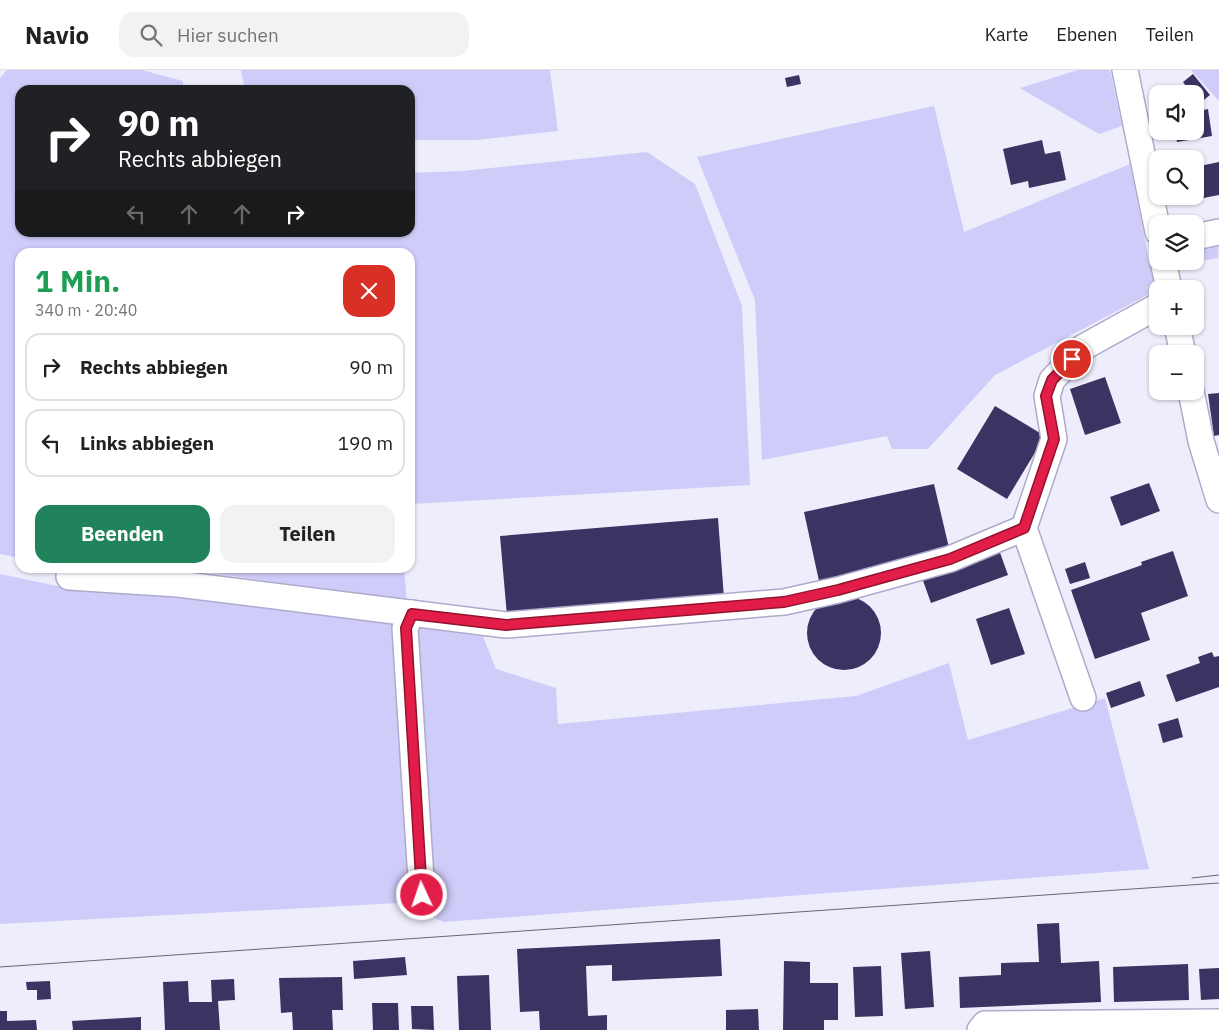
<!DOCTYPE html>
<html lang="de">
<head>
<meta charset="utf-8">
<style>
	body { margin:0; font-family:"IBM Plex Sans",sans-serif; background:#f2f2f2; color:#202124; height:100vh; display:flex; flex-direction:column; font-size:19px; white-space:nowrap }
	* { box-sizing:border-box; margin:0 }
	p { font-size:16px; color:#757577 }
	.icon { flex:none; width:28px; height:28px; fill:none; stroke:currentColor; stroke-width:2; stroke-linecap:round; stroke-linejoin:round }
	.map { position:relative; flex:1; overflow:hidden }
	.sheet { position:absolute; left:15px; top:178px; width:400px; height:325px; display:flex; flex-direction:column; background:#fff; border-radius:15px; box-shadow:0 1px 4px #0004 }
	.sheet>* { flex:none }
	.guide { position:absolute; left:15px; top:15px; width:400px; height:152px; border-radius:15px; box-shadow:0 1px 4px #0004; background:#202124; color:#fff; overflow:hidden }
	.controls { position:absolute; left:1149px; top:15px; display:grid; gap:10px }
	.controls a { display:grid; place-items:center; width:55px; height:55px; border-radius:10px; background:#fff; box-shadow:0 1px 4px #0004; font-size:25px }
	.pin { position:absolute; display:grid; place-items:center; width:42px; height:42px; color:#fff; margin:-21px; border:2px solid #fff; border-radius:50%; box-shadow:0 1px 5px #0007 }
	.me { position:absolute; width:55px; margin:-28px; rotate:357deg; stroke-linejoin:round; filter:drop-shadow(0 0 4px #0008) }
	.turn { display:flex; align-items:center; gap:18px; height:105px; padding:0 20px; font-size:22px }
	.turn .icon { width:65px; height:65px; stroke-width:2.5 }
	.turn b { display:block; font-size:35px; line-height:42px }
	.lanes { display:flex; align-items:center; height:48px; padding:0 20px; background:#0003; justify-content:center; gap:25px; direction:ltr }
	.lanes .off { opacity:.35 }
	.round { display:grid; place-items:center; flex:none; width:52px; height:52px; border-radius:15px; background:#f2f2f2 }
	.overview { display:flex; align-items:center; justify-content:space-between; height:85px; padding:0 20px }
	h1 { font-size:30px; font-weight:700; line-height:38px; color:#1e9e55 }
	.button { display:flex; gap:10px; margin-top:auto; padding:10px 20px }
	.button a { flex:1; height:58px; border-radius:15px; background:#20835c; color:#fff; font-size:20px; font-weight:700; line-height:58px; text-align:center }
	.button a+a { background:#f2f2f2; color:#202124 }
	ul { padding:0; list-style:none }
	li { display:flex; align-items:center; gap:15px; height:68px; margin:0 10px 8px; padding:0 10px; border:2px solid #e0e0e0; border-radius:15px }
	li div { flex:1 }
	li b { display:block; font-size:19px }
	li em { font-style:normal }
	header { display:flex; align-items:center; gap:30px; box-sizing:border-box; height:70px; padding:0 25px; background:#fff; border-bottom:1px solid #e0e0e0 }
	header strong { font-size:24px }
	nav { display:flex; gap:28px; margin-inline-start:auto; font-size:18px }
	.search { width:350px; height:45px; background:#f2f2f2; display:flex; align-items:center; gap:12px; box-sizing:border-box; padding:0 18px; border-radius:15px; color:#757577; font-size:19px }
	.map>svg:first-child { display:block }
</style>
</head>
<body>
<header>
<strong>Navio</strong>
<div class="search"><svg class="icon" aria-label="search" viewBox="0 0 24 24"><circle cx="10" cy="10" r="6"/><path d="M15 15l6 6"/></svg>Hier suchen</div>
<nav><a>Karte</a><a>Ebenen</a><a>Teilen</a></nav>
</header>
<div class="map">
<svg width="1219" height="960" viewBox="0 0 1219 960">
	<rect width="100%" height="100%" fill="#eeedfb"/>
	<g fill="#cfccf9">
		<path d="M7 0H142L183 11V20H20V162H410V103L462 101 647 82 695 114 742 236 750 415 410 434V182H20V488L0 484V8Z"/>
		<path d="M241 0H550L558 61 477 70H410V20H245Z"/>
		<path d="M1078 0H1110L1122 56 1099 64 1020 18Z"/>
		<path d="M1191 0H1219V31Z"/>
		<path d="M934 36 964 162 1130 94 1155 221 995 305 928 379H892L887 366 762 390 755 230 697 87Z"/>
		<path d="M1219 168 1218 188 1182 194 1181 191H1195V174Z"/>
		<path d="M73 498H404L407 531 190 500Z"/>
		<path d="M0 504 57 516 185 524 480 559 496 599 556 618 558 654 856 626 949 593 968 670 1105 628 1149 799 444 852 399 833 0 854Z"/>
	</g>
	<g fill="#3b3463">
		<path d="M1193 4 1210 25 1200 33 1195 27V24H1192L1183 12Z"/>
		<path d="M799 5 801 14 787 17 785 8Z"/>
		<path d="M1208 39 1212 66 1177 72 1175 61H1195V42Z"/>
		<path d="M1042 70 1045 84 1060 81 1066 110 1029 118 1028 111 1011 115 1003 79Z"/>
		<path d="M1219 92V125L1198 129 1195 115V97Z"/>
		<path d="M1105 307 1121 353 1085 365 1070 319Z"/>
		<path d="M1219 323V365L1214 366 1208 324Z"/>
		<path d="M995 336 1045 366 1007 429 957 399Z"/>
		<path d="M1149 413 1160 441 1121 456 1110 427Z"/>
		<path d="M934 414 950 482 819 511 804 442Z"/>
		<path d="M718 448 724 528 507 546 500 466Z"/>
		<path d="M998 477 1008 505 931 533 921 505Z"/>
		<path d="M1173 481 1188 526 1141 543 1150 570 1095 589 1071 520 1142 495 1141 492Z"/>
		<path d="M1085 492 1090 508 1070 514 1065 499Z"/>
		<circle cx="844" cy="563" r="37"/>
		<path d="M1009 538 1025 584 991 595 976 549Z"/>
		<path d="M1212 582 1214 587 1219 586V617L1176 632 1166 605 1200 593 1198 587Z"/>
		<path d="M1140 611 1145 626 1111 638 1106 623Z"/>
		<path d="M1178 648 1183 667 1163 673 1158 654Z"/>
		<path d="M1059 853 1061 893 1099 891 1101 932 960 938 959 907 1001 905V893L1039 892 1037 854Z"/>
		<path d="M720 869 722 906 612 911V895L586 896 588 946 607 945V960H540L539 941 520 942 517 879Z"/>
		<path d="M930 881 934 937 905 939 901 883Z"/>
		<path d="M405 887 407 905 354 909 353 891Z"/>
		<path d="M784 891 810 892V913H838V950H824V960H783Z"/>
		<path d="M1188 894 1189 930 1114 932 1113 897Z"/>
		<path d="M881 896 883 946 855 947 853 897Z"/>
		<path d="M1219 898V929L1201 930 1199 899Z"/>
		<path d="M489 905 491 960H459L457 906Z"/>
		<path d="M342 907 343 940H332L333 960H293L292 942 281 943 279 908Z"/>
		<path d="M234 909 235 930 218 931 220 960H165L163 912 188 911 189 932H212L211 910Z"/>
		<path d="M50 911 51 929 37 930V920H27L26 912Z"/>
		<path d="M372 933H398L399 960H373Z"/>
		<path d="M411 936H433L434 960 412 959Z"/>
		<path d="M758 939 759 960H726V940Z"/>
		<path d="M0 941H7V951L36 950 37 960H0Z"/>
		<path d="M141 947V960H73L72 951Z"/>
	</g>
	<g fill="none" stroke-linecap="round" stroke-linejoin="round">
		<defs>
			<g id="minor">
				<path d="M1125 0 1158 162"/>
				<path d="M1195 167 1219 162"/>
				<path d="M1163 191 1169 219"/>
				<path d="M1177 256 1183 284"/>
				<path d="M1191 321 1201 371 1219 430"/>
				<path d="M69 507 178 514 506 555 784 532 838 520 950 489 1024 458"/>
				<path d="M412 543 405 558 422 825"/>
				<path d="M1083 628 1024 458 1054 369 1047 326 1052 310 1082 278 1158 236"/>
				<path d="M980 960 985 954 1219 952"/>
			</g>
		</defs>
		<use href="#minor" stroke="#adabcc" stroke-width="28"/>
		<use href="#minor" stroke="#fff" stroke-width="25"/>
		<g stroke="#696876" stroke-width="1">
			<path d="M1192 808 1219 805"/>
			<path d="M0 897 1219 813"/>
		</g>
	</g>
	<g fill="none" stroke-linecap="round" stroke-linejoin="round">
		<defs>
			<path id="route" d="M422 825 406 558 412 544 506 555 784 532 838 520 950 489 1024 458 1054 369 1046 326 1052 310 1072 289"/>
		</defs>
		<use href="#route" stroke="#92132f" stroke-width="12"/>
		<use href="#route" stroke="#e11d48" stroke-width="9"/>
	</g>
</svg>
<div class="controls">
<a><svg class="icon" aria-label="sound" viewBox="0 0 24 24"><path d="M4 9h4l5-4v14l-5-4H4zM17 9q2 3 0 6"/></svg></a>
<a><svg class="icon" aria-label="search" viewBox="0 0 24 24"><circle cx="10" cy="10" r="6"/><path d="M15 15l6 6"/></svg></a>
<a><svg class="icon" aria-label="layers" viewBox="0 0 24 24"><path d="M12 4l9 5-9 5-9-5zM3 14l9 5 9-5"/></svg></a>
<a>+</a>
<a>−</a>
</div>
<div class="pin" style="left:1072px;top:289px;background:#d93025"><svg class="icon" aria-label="arrive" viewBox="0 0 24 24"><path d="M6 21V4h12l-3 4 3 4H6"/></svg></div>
<svg class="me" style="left:422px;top:825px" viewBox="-20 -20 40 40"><circle r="17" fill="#e11d48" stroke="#fff" stroke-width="3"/><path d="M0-11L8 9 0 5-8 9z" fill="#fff"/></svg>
<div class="guide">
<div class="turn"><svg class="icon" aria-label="right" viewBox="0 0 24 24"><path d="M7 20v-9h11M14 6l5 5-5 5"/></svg><div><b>90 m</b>Rechts abbiegen</div></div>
<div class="lanes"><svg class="icon off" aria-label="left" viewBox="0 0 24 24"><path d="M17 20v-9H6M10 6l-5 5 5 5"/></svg><svg class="icon off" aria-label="ahead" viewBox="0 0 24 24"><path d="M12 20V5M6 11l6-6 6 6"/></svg><svg class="icon off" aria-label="ahead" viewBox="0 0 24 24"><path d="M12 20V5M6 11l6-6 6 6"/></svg><svg class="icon" aria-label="right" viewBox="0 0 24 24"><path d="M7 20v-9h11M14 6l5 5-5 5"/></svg></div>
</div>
<section class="sheet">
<div class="overview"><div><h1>1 Min.</h1><p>340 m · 20:40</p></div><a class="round" style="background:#d93025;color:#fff"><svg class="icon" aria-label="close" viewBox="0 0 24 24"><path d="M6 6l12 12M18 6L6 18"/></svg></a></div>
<ul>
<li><svg class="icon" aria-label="right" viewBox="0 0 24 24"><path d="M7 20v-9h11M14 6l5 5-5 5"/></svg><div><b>Rechts abbiegen</b></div><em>90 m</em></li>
<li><svg class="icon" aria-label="left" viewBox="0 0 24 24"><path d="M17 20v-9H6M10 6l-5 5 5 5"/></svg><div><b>Links abbiegen</b></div><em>190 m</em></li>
</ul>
<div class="button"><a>Beenden</a><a>Teilen</a></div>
</section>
</div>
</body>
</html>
